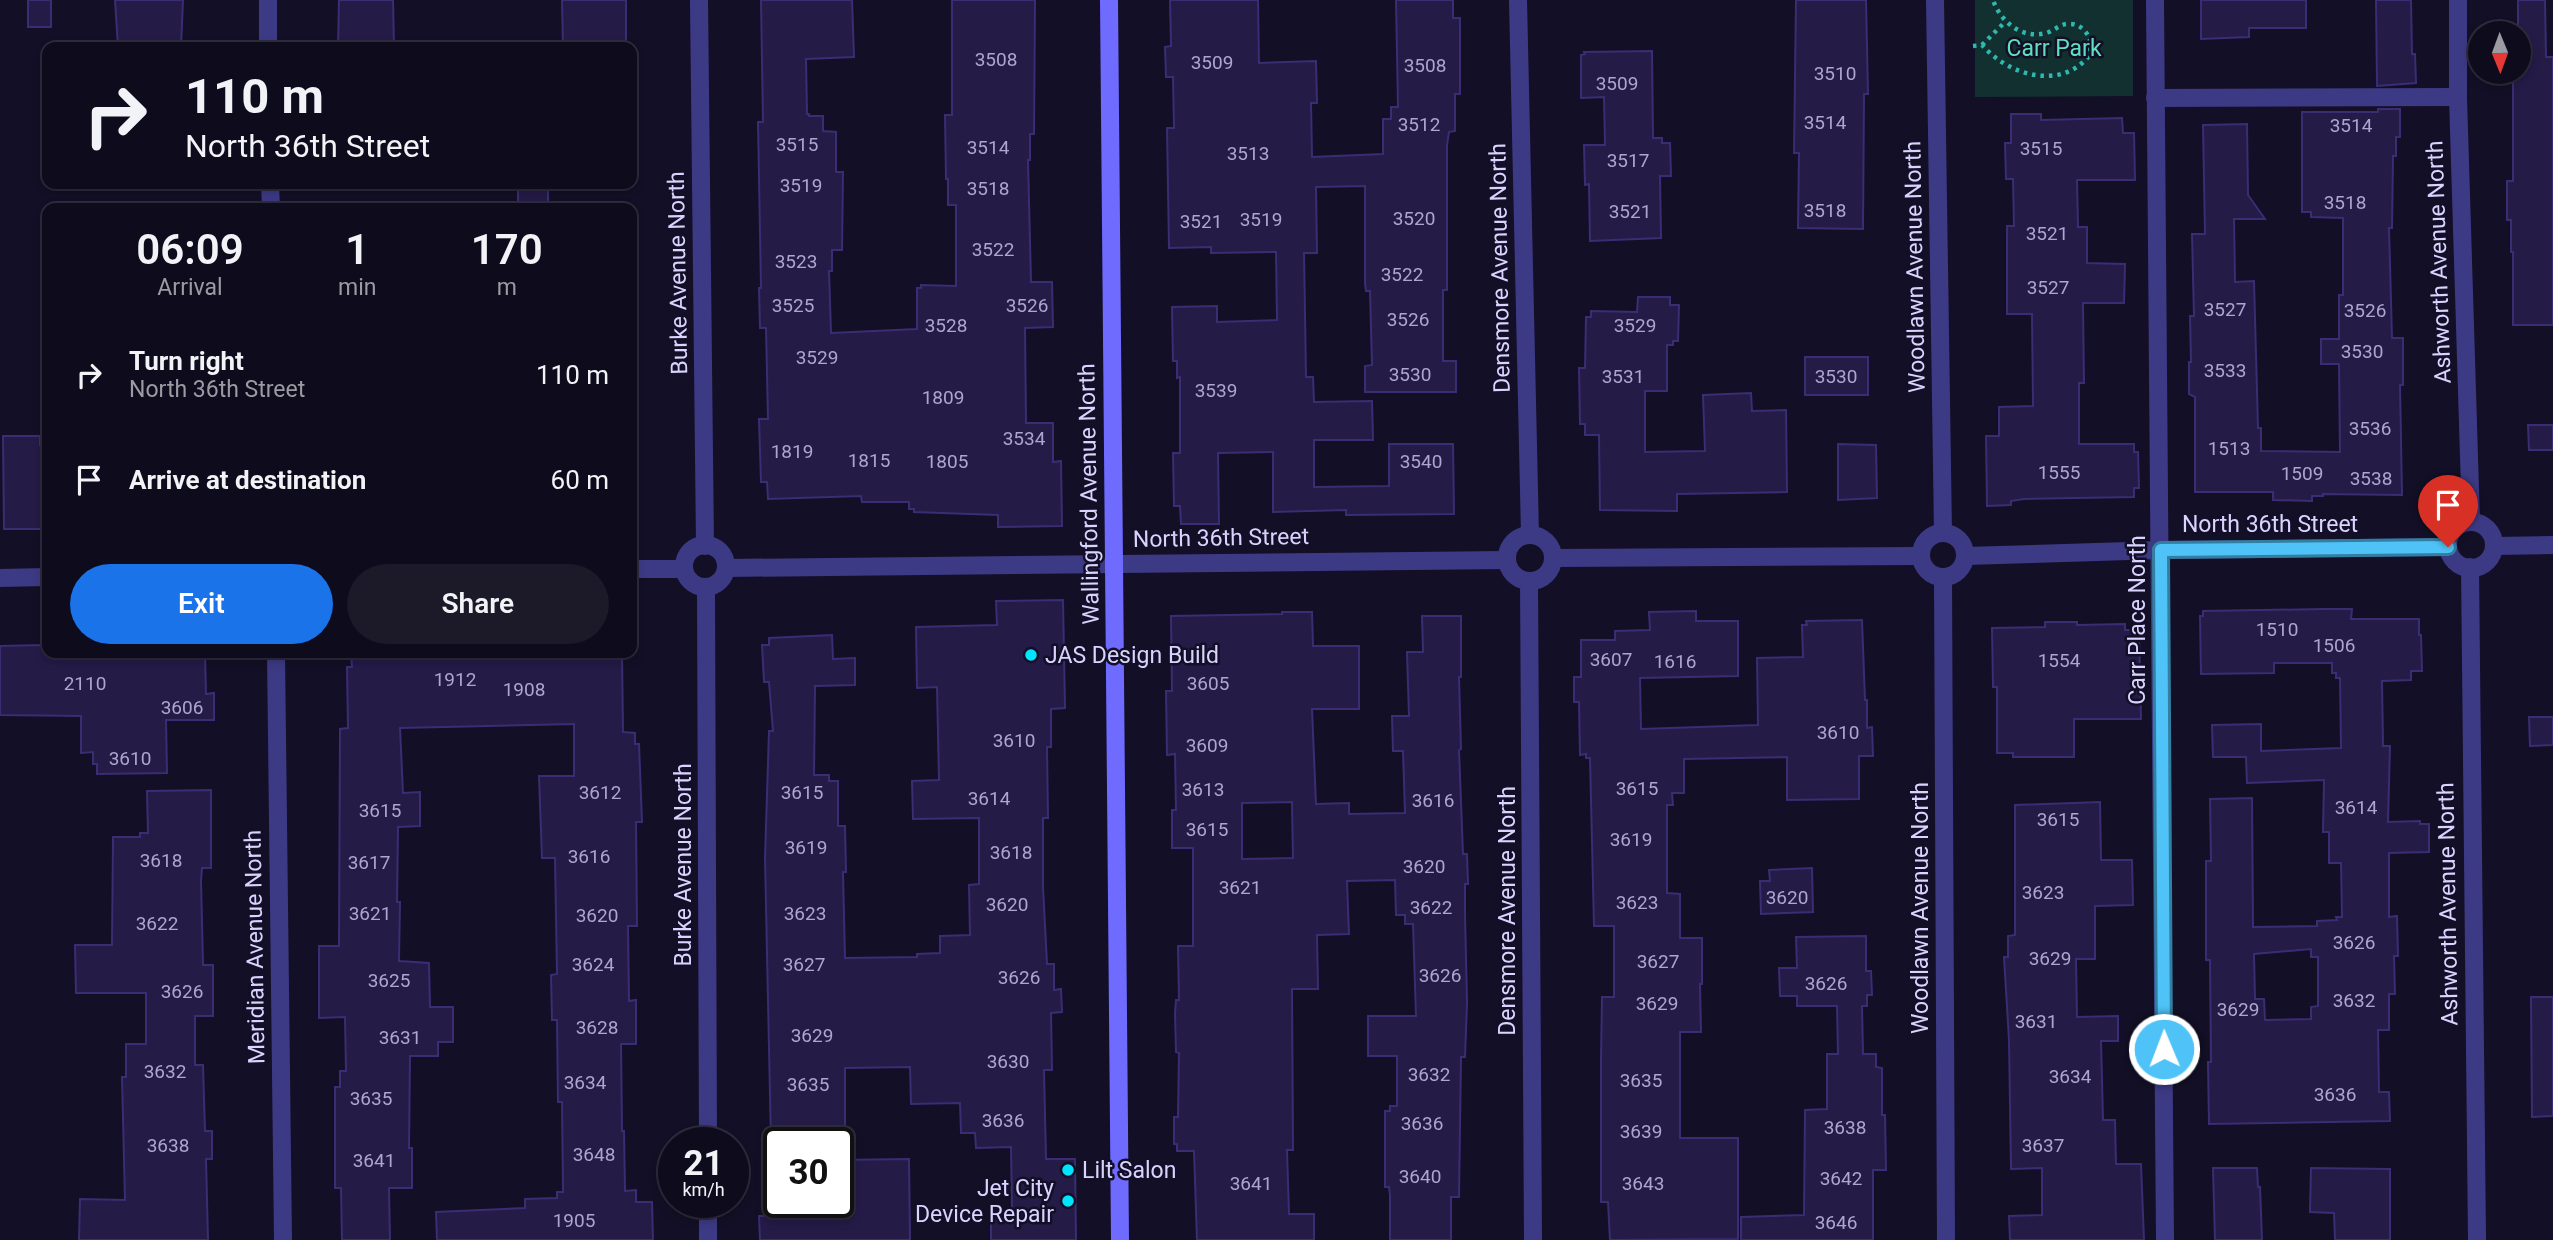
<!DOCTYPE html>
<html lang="en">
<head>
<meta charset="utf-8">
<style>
	body { margin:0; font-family:Roboto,sans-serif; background:#1c1929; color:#f1f3f6; height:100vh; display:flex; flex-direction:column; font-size:26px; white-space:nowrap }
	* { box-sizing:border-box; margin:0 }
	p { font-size:23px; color:#9b9ba3 }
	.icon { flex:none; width:38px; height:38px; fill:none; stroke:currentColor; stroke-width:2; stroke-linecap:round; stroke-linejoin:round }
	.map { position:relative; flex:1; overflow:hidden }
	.panel { position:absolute; left:42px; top:203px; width:595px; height:455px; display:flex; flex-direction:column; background:#0e0b1c; border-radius:14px; box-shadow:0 4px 10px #0003,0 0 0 2px #2e2b3b }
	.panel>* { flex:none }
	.banner { position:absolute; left:42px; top:42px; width:595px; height:147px; border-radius:14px; box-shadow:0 4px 10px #0003,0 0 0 2px #2e2b3b; background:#0e0b1c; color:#f1f3f6; overflow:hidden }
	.needle { width:46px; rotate:179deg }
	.fabs { position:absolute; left:2468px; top:21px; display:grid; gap:14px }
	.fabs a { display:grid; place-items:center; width:63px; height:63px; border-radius:50%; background:#0e0b1c; box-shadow:0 4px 10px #0003,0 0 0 2px #2e2b3b; font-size:35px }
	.speed { position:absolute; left:658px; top:1127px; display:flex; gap:14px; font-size:35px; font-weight:700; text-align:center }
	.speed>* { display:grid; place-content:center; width:91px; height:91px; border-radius:50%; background:#0e0b1c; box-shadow:0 4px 10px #0003,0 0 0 2px #2e2b3b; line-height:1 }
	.speed small { font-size:18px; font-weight:400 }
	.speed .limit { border:4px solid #111; border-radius:10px; background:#fff; color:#111 }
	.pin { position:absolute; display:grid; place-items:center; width:60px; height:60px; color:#fff; margin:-72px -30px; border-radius:50% 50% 50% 0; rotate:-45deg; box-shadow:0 0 7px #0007 }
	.pin .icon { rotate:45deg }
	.me { position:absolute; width:77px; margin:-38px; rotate:359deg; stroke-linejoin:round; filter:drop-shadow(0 0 5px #0008) }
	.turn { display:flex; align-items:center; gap:24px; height:147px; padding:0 28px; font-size:32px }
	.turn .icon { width:91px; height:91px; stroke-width:2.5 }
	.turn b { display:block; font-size:49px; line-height:60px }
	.eta { display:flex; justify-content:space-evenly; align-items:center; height:119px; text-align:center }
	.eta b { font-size:42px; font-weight:600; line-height:49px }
	.primary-button { display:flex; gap:14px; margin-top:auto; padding:14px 28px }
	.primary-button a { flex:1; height:80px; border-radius:42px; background:#1a73e8; color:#fff; font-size:28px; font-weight:600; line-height:80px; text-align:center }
	.primary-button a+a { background:#1c1929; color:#f1f3f6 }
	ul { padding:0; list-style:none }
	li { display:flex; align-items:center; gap:21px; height:105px; padding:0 28px }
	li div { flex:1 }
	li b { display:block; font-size:26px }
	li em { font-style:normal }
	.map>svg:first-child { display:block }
</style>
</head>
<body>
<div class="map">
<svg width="2553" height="1240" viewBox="0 0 2553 1240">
	<rect width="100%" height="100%" fill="#130f26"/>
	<path fill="#12302f" d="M1975 0H2133V96L1975 97Z"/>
	<g fill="#241b47" stroke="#3b2d73" stroke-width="2" fill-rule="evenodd">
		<rect x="28" y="0" width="23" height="27"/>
		<path d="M115 0H183L181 47H118Z"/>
		<path d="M339 0H393L394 47H338Z"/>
		<path d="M562 0H626V47H563Z"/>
		<path d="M761 0H852L854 57 806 59 807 114H809V116H823V131L836 132V172H843L842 250H832V271H829L831 333 917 329V288H921V285L956 286V205H948V179H946L945 115H952V0H1035L1034 134H1030V160H1028L1031 282H1052L1053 327 1025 328 1026 423H1053V462L1061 461 1062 526 998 527V515L914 512V509H909V502H862L861 496 768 499 767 482H761L759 419H768L766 328H760L759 288H761L758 122H763Z"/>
		<path d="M1170 0H1258L1259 63 1316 61 1317 103H1311L1312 157 1383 154V119H1391V107H1398L1396 0H1453V18H1460V94H1455V131L1449 132 1447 145V290H1443V361H1456V392H1365V366L1372 365 1370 291H1366L1365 283V186L1316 187 1317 253H1304L1306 377H1313L1314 402 1372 401 1373 440H1314V487L1389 486V444H1453L1454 514 1346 515V510L1273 512V452L1218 453 1219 524H1181L1180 506H1174L1173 453H1180V377L1177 378V361H1173L1172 307 1217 306V322L1277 320 1276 252 1211 253V247L1169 248 1167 128H1174L1173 77H1166L1165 47 1171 46Z"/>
		<path d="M1796 0H1866L1868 94H1864L1863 229 1798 228 1799 153H1794Z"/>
		<path d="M2201 0H2306V28H2249V37L2201 39Z"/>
		<path d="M2376 0H2411L2412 54H2415L2416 83 2377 86Z"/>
		<path d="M2518 0H2545L2546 57H2553V325H2513V252H2511V220H2507V181H2513V72H2518Z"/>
		<path d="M1652 51 1653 138H1662V143H1670L1671 176H1660L1661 238 1590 241 1589 184 1585 185 1584 145H1605L1604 97 1581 98V55L1585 54 1584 52Z"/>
		<path d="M2378 109H2400V137H2396V156H2393L2392 228H2389L2392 338H2403V385H2400L2402 495 2323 494V496H2312V501L2273 500V492H2195V397L2189 394V362H2191L2190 316H2194L2192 234H2205L2203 125 2247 124 2248 195 2265 219H2234L2235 282 2254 281 2258 428H2261V451L2340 452 2339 364H2321V339H2339V295H2343V218L2311 217V212H2302V112H2378Z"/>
		<path d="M2011 114H2041V120L2122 118 2123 133H2134L2135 180H2077L2078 227H2087V263L2125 264 2124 303H2083L2084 383H2079V444H2134V452H2138L2139 488H2134V497L2024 499 2011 501V505L1987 506 1986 436H1999V407L2033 406 2032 314H2007V226H2014L2013 179H2006L2005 143H2011Z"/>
		<rect x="518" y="184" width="30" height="24"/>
		<path d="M1638 297H1670V305H1679L1678 341H1673V345H1667V391H1645V452L1705 451 1703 395 1751 393 1752 411 1786 410 1787 492 1677 494V511L1600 510 1599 435H1585V424H1580L1579 368H1585L1586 317H1591V311L1637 312Z"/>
		<rect x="1805" y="357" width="63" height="38"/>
		<path d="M2528 425H2553V450H2529Z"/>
		<path d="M3 436H40V445H47V529H4Z"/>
		<path d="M1838 444 1876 445 1877 498 1838 500Z"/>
		<path d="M1063 600 1065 708 1051 709V747H1047L1048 818H1043V887L1047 964H1054V990L1061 989 1062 1012 1051 1013 1052 1070H1044L1046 1159H1075L1076 1240H991V1213H1012L1011 1147 976 1148 975 1133H961L960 1103 911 1104 910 1067 845 1068V1143H771L765 858 769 731H773L769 682H764L762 645H769V638L832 635 833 659 855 658V685L815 686 814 775H829V781H838V826H845L846 872H843L845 958 917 957V954L940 953V936L970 935 969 885 979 884V818L913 819 912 781 939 780 937 687 917 688 916 627 997 625 996 601Z"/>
		<path d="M2324 609H2352L2351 619H2419V635H2421L2422 671H2411V680L2382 681 2383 746H2390L2388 822 2420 821V824H2429V852L2389 853V917L2397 916 2398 956H2394L2395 994H2389V1030H2378L2379 1092H2389L2390 1121 2209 1124 2208 1062H2211L2210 960H2206V861H2211L2210 799 2252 798 2253 927 2317 926V921L2337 920 2336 917H2342L2341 863H2329V832H2323L2324 780 2247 783 2246 757H2213L2212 725 2261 724V751L2341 748 2340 678H2336V673H2332V663H2274V673L2201 674 2200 616H2203V611ZM2311 949V957H2318V1006L2311 1007V1019L2265 1020 2264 999H2255L2254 954Z"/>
		<path d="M1696 611V621H1738V676L1640 678 1641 729 1758 725 1757 658 1803 657 1802 625H1807L1806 621 1862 620 1865 700H1867V728L1872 727 1873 756H1859V799L1787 800V757L1684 759V793H1672L1673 805H1667V893L1680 894V938H1702V984H1700L1701 1032H1680V1138H1738V1239L1610 1240 1608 1202H1601V1060L1602 997H1614V926H1594L1590 758H1586V754L1580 755 1579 702H1574V677H1581V640H1615V631L1650 630 1649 612Z"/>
		<path d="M1282 612H1312L1313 646H1359V709H1312L1316 804 1349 803V814L1405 813 1403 751H1393L1392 716H1409L1407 652H1423L1422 616H1461V677H1459L1461 749 1459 750 1463 854H1467L1468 884H1465V914L1467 1003 1465 1057H1461L1459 1197H1451V1240H1390V1196L1389 1187H1385V1111H1390V1106H1397V1056H1368V1016H1416L1413 924H1405V915H1396L1395 880 1347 881 1349 934 1317 935 1318 989H1292L1293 1150H1287L1289 1214H1314V1240H1197L1194 1151H1177V1144H1174V1117H1178L1179 1053 1176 1052 1175 1013 1176 1000H1179L1178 946H1193V848H1172V810H1176L1175 754 1167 755 1166 691H1172L1171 616 1282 614ZM1292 802 1293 858 1242 859V803Z"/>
		<path d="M2045 622H2077V625L2125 624V630H2139L2141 719H2074V757H2013V753H1997V687H1993L1992 628 2045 627Z"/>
		<path d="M43 645V648H47V653H205L206 694 214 693V720H166L167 773 97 774V764H93V752L81 753V716L0 715V646Z"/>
		<path d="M351 653H622L623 732 635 733V744H639L642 822H636L637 926H628L629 1001 636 1000V1044H621L622 1131H624L625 1191 636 1190V1202H652L653 1240H437L436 1212 525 1208V1199L557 1198V1192H563L562 1102H558L557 1020H552L551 975 557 974 555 858H542L539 776H574V724L400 728 403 793 420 792V826L398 827 397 902H400L399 961 429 963 430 1007H453V1042H438V1056H410L409 1148H412V1188H389L390 1240H342L341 1188H335V1087H340V1071H346L345 1017 319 1018V946H339L340 729 348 728 347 667H352Z"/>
		<path d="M2529 717H2553V745L2530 746Z"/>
		<path d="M211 790V868H202L201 881 203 965H213V1016H195V1065H203L205 1131H212V1159H206L208 1240H79L80 1199 125 1200 122 1077H126V1044H146V993H76L75 945H112L113 837H140V833H148L147 791Z"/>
		<path d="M2100 802 2101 860H2132L2133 905 2095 906V959H2076L2077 1017 2118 1016V1041H2101L2103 1120H2115L2116 1164H2141L2144 1240H2010L2009 1216 2042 1215V1168L2011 1169 2009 1040 2004 957H2008V936L2015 935V805Z"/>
		<path d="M1812 868 1813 912 1761 914 1760 881H1770L1769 870Z"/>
		<path d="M1866 936V971H1871L1872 995H1867V1006H1862L1863 1054H1876V1067L1882 1068V1115H1885L1886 1170H1873V1240H1741V1217L1804 1215 1805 1110 1827 1109V1054H1838L1837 1006H1797V996H1780L1779 968H1797L1796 937Z"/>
		<path d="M2531 997H2553V1116L2532 1117Z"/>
		<path d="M909 1159 910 1240H760L759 1216H779V1202H838V1160Z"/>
		<path d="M2213 1168H2257L2258 1187H2260L2262 1240H2215Z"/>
		<path d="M2311 1168 2390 1169V1240H2335L2334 1213 2310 1212Z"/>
	</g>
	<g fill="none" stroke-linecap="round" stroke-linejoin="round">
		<g stroke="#2fb8b0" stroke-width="4.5" stroke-dasharray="3.5 5" stroke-linecap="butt">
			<path d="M1982 45 2006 21"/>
			<path d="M1973 46 1982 45C2008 75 2060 91 2089 56L2090 39C2086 31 2080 24 2070 24 2062 23 2056 29 2049 32 2024 41 2001 23 1993 0"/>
		</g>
		<path stroke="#3d3a85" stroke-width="18" d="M2155 98 2458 97"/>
		<g stroke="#3d3a85" stroke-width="18">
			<path d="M268 0V47"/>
			<path d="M699 0 705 546"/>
			<path d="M1518 0 1530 535"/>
			<path d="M1935 0 1943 533"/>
			<path d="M2155 0 2165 1240"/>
			<path d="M2458 0V97L2471 522"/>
			<path d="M270 184 271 208"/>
			<circle cx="2471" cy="545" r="23"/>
			<circle cx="1943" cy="555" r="22"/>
			<circle cx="1530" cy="558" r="23"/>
			<circle cx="705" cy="566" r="21"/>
			<path d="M2494 546 2553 545"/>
			<path d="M1965 556 2161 550 2448 547"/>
			<path d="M1553 558 1921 556"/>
			<path d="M2470 567 2477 1240"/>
			<path d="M726 568 1506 560"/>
			<path d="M632 569H684"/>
			<path d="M1943 577 1946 1240"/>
			<path d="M0 578 47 577"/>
			<path d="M1529 581 1533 1240"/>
			<path d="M706 588 708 1143"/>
			<path d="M276 653 283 1240"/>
			<path d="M708 1202V1240"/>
		</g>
		<path stroke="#6f6bff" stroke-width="18" d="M1109 0 1120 1240"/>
	</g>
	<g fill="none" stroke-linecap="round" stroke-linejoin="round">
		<defs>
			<path id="route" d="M2164 1049 2161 550 2448 547"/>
		</defs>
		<use href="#route" stroke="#337fa1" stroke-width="18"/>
		<use href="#route" stroke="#4fc3f7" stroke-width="12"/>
	</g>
	<g fill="#00e5ff" stroke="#130f26" stroke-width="2.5">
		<circle cx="1031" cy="655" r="7"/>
		<circle cx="1068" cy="1170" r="7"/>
		<circle cx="1068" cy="1201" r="7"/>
	</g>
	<g text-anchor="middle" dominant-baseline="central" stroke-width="5" stroke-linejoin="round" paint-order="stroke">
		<g font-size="19" fill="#aca6d1">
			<text x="996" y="59">3508</text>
			<text x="1212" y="62">3509</text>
			<text x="1425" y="65">3508</text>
			<text x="1835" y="73">3510</text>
			<text x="1617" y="83">3509</text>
			<text x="1825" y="122">3514</text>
			<text x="1419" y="124">3512</text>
			<text x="2351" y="125">3514</text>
			<text x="797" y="144">3515</text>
			<text x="988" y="147">3514</text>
			<text x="2041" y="148">3515</text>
			<text x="1248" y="153">3513</text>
			<text x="1628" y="160">3517</text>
			<text x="801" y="185">3519</text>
			<text x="988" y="188">3518</text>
			<text x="2345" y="202">3518</text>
			<text x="1825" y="210">3518</text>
			<text x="1630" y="211">3521</text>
			<text x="1414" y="218">3520</text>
			<text x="1261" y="219">3519</text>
			<text x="1201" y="221">3521</text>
			<text x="2047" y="233">3521</text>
			<text x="993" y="249">3522</text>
			<text x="796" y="261">3523</text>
			<text x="1402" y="274">3522</text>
			<text x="2048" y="287">3527</text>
			<text x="793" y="305">3525</text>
			<text x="1027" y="305">3526</text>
			<text x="2225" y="309">3527</text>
			<text x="2365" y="310">3526</text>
			<text x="1408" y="319">3526</text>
			<text x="946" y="325">3528</text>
			<text x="1635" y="325">3529</text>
			<text x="2362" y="351">3530</text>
			<text x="817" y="357">3529</text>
			<text x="2225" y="370">3533</text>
			<text x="1410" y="374">3530</text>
			<text x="1623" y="376">3531</text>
			<text x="1836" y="376">3530</text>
			<text x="1216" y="390">3539</text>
			<text x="943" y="397">1809</text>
			<text x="2370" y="428">3536</text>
			<text x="1024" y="438">3534</text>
			<text x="2229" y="448">1513</text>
			<text x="792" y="451">1819</text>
			<text x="869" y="460">1815</text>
			<text x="947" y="461">1805</text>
			<text x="1421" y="461">3540</text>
			<text x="2059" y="472">1555</text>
			<text x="2302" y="473">1509</text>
			<text x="2371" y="478">3538</text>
			<text x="2277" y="629">1510</text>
			<text x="2334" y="645">1506</text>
			<text x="1611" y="659">3607</text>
			<text x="2059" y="660">1554</text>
			<text x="1675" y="661">1616</text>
			<text x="455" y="679">1912</text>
			<text x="85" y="683">2110</text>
			<text x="1208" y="683">3605</text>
			<text x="524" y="689">1908</text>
			<text x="182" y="707">3606</text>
			<text x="1838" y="732">3610</text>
			<text x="1014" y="740">3610</text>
			<text x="1207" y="745">3609</text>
			<text x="130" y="758">3610</text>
			<text x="1637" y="788">3615</text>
			<text x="1203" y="789">3613</text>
			<text x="600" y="792">3612</text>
			<text x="802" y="792">3615</text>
			<text x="989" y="798">3614</text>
			<text x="1433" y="800">3616</text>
			<text x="2356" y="807">3614</text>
			<text x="380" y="810">3615</text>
			<text x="2058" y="819">3615</text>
			<text x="1207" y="829">3615</text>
			<text x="1631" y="839">3619</text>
			<text x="806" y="847">3619</text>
			<text x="1011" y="852">3618</text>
			<text x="589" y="856">3616</text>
			<text x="161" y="860">3618</text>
			<text x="369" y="862">3617</text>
			<text x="1424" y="866">3620</text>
			<text x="1240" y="887">3621</text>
			<text x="2043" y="892">3623</text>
			<text x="1787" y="897">3620</text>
			<text x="1637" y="902">3623</text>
			<text x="1007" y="904">3620</text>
			<text x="1431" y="907">3622</text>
			<text x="370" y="913">3621</text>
			<text x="805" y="913">3623</text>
			<text x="597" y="915">3620</text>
			<text x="157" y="923">3622</text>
			<text x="2354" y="942">3626</text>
			<text x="2050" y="958">3629</text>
			<text x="1658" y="961">3627</text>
			<text x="593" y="964">3624</text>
			<text x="804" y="964">3627</text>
			<text x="1440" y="975">3626</text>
			<text x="1019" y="977">3626</text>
			<text x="389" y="980">3625</text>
			<text x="1826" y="983">3626</text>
			<text x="182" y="991">3626</text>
			<text x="2354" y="1000">3632</text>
			<text x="1657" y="1003">3629</text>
			<text x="2238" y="1009">3629</text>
			<text x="2036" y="1021">3631</text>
			<text x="597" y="1027">3628</text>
			<text x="812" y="1035">3629</text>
			<text x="400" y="1037">3631</text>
			<text x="1008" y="1061">3630</text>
			<text x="165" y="1071">3632</text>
			<text x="1429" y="1074">3632</text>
			<text x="2070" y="1076">3634</text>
			<text x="1641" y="1080">3635</text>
			<text x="585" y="1082">3634</text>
			<text x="808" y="1084">3635</text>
			<text x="2335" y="1094">3636</text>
			<text x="371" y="1098">3635</text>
			<text x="1003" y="1120">3636</text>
			<text x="1422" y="1123">3636</text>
			<text x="1845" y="1127">3638</text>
			<text x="1641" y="1131">3639</text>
			<text x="168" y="1145">3638</text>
			<text x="2043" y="1145">3637</text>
			<text x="594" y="1154">3648</text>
			<text x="374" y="1160">3641</text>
			<text x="1420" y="1176">3640</text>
			<text x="1841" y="1178">3642</text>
			<text x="1251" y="1183">3641</text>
			<text x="1643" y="1183">3643</text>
			<text x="574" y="1220">1905</text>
			<text x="1836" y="1222">3646</text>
		</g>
		<g font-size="23" fill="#5fe0c0" stroke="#130f26">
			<text x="2054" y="48">Carr Park</text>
		</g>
		<g font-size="23" fill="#d9d4ff" stroke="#130f26">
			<text transform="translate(2439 262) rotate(-92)">Ashworth Avenue North</text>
			<text transform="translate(1915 267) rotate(-91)">Woodlawn Avenue North</text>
			<text transform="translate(1500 268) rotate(-91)">Densmore Avenue North</text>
			<text transform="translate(678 273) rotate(-91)">Burke Avenue North</text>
			<text transform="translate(1089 494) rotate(-91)">Wallingford Avenue North</text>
			<text x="2270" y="524">North 36th Street</text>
			<text transform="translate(1221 538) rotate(-1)">North 36th Street</text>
			<text transform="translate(2137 620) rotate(-90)">Carr Place North</text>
			<text transform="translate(683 865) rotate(-90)">Burke Avenue North</text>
			<text transform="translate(2448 904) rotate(-91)">Ashworth Avenue North</text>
			<text transform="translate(1920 908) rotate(-90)">Woodlawn Avenue North</text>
			<text transform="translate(1507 911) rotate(-90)">Densmore Avenue North</text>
			<text transform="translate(255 947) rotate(-91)">Meridian Avenue North</text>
		</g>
		<g font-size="23" fill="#d9d4ff" stroke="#130f26" text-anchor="start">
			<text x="1045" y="655">JAS Design Build</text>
			<text x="1082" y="1170">Lilt Salon</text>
			<text x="1054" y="1188" text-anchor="end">Jet City<tspan x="1054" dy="26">Device Repair</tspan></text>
		</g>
	</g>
</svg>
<div class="fabs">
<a><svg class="needle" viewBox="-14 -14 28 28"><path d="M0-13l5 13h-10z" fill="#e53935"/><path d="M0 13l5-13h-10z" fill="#9b9ba3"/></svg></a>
</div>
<div class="speed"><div>21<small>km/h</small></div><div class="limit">30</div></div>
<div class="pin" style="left:2448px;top:547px;background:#d93025"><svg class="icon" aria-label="arrive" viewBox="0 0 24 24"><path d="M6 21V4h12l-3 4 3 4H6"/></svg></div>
<svg class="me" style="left:2164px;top:1049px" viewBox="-20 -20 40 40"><circle r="17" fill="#4fc3f7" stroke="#fff" stroke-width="3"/><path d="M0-11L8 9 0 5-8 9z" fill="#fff"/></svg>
<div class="banner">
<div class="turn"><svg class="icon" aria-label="right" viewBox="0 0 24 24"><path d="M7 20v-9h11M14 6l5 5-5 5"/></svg><div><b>110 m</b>North 36th Street</div></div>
</div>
<section class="panel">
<div class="eta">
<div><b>06:09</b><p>Arrival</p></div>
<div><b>1</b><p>min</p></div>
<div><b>170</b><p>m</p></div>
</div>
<ul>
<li><svg class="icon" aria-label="right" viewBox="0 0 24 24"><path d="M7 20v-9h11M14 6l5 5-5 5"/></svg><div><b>Turn right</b><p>North 36th Street</p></div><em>110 m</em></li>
<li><svg class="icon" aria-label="arrive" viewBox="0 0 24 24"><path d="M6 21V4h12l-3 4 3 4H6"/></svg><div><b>Arrive at destination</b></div><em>60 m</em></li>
</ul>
<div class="primary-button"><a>Exit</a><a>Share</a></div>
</section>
</div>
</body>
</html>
